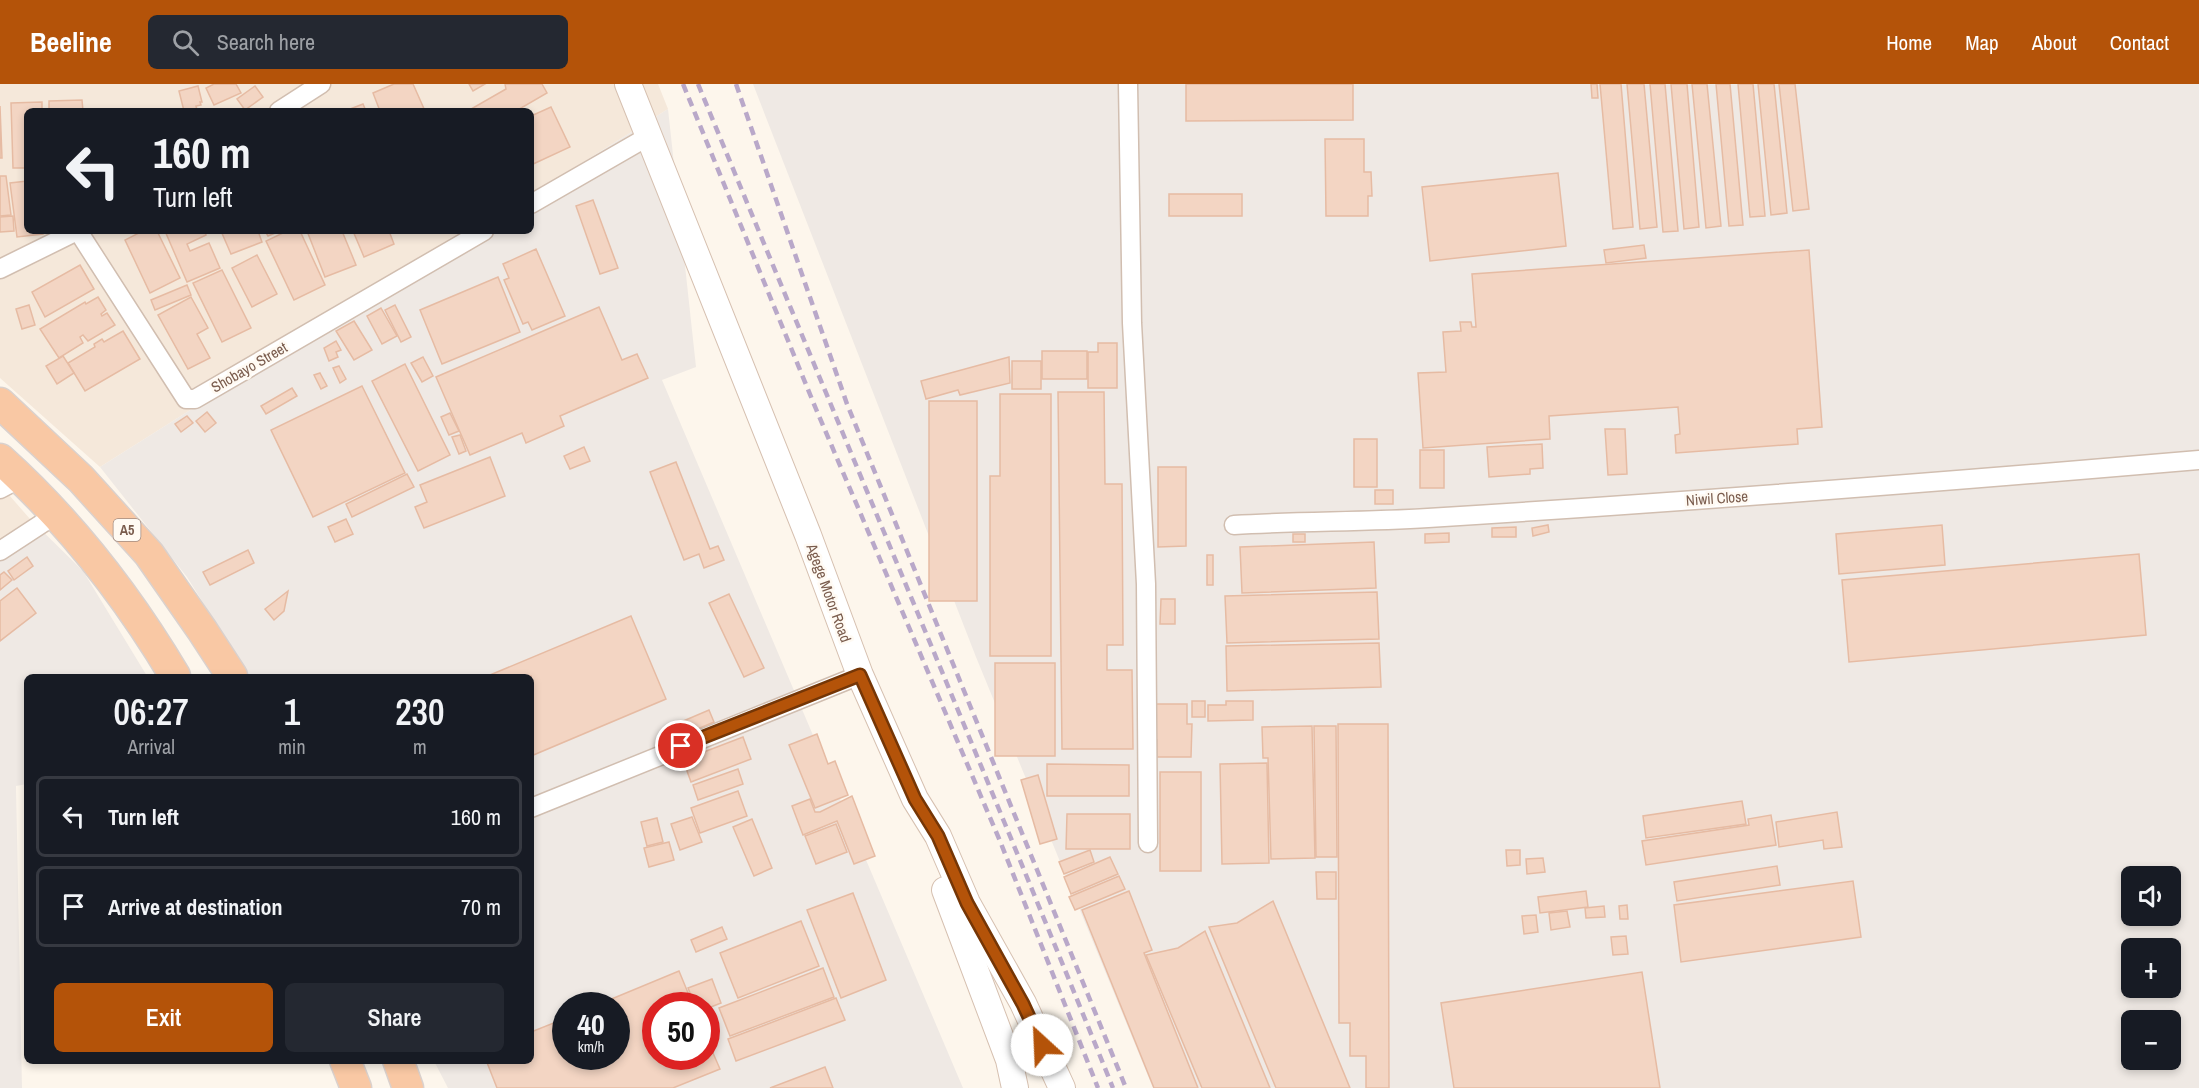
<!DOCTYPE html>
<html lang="en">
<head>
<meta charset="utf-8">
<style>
	body { margin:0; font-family:"Archivo Narrow",sans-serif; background:#242831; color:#f1f3f6; height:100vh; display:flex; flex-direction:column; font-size:22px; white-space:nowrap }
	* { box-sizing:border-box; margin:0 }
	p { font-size:20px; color:#9ea1a6 }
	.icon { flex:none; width:33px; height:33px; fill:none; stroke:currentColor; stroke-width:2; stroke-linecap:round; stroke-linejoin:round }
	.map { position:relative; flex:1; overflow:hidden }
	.drawer { position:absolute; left:24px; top:590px; width:510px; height:390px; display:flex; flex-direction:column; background:#171b24; border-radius:9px; box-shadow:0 3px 9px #0003 }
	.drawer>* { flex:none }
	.banner { position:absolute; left:24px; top:24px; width:510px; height:126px; border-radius:9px; box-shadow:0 3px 9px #0003; background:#171b24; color:#f1f3f6; overflow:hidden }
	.tools { position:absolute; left:2121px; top:782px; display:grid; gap:12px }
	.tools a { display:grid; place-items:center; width:60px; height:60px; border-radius:9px; background:#171b24; box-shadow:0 3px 9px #0003; font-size:30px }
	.speed { position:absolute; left:552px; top:908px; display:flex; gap:12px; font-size:30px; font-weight:700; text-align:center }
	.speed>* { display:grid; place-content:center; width:78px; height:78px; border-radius:50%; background:#171b24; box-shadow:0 3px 9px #0003; line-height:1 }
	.speed small { font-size:15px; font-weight:400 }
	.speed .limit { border:9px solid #d22; background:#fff; color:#111 }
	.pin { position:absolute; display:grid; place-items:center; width:51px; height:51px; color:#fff; margin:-26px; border:3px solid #fff; border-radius:50%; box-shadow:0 2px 6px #0007 }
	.me { position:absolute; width:66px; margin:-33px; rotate:335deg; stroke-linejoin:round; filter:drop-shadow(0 0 4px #0008) }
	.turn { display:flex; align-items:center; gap:21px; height:126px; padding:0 30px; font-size:27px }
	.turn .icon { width:78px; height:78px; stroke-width:2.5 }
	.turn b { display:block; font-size:42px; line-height:51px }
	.eta { display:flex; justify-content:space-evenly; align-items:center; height:102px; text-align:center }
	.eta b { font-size:36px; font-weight:600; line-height:42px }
	.button { display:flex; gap:12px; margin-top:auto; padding:12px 30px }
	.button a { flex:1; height:69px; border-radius:9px; background:#b45309; color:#fff; font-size:24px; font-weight:600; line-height:69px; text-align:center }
	.button a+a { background:#242831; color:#f1f3f6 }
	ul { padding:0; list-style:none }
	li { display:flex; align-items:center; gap:18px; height:81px; margin:0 12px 9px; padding:0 18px; border:3px solid #363941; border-radius:9px }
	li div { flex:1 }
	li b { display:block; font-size:22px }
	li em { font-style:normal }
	header { display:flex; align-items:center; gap:36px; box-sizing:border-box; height:84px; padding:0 30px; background:#b45309; color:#fff }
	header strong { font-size:28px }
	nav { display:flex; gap:33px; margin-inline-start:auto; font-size:21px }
	.search { width:420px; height:54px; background:#242831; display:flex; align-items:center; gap:15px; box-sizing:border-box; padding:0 21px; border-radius:9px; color:#9ea1a6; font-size:22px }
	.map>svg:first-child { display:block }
</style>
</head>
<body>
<header>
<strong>Beeline</strong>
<div class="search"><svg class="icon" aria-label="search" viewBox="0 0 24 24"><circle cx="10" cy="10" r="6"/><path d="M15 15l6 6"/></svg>Search here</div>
<nav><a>Home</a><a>Map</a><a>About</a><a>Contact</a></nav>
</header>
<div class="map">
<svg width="2199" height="1004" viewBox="0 0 2199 1004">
	<rect width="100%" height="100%" fill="#fdf6ec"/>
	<g fill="#f5e8da">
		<path d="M0 0H658L668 25 531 111V27H27V147H474L100 383 0 294Z"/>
		<path d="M0 396 9 411 30 435 0 459Z"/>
	</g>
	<g fill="#efe9e4" fill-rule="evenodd">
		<path d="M753 0H2199V1004H1153L976 573ZM2132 792H2170V831H2132ZM2132 864H2170V903H2132ZM2132 936H2170V975H2132Z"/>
		<path d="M668 25 696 283 662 296 963 1004H448L434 977 531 976V592H249L187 493 100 383 474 147H531V111ZM566 921H616V972H566ZM656 921H706V972H656Z"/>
		<path d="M30 435 83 487 147 592H27V700L16 702 22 1004H0V459Z"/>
	</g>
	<g fill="#f3d5c3" stroke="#e6bba3" stroke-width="1.5">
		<path d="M214 0H236L241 9 214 21 206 4Z"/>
		<path d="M394 0H413L425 27H380L373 9Z"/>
		<path d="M469 0H485L473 7Z"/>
		<path d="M542 0 547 9 516 27H472L471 25 506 5 505 0Z"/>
		<path d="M1186 0H1353V36L1186 37Z"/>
		<path d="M1591 0H1597L1598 14H1592Z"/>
		<path d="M1600 0H1621L1633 143 1613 145Z"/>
		<path d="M1627 0H1644L1657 143 1640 145Z"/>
		<path d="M1650 0H1665L1678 147 1663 148Z"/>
		<path d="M1671 0H1687L1699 143 1684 145Z"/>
		<path d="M1692 0H1707L1721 142 1706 144Z"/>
		<path d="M1716 0H1730L1743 141 1729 142Z"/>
		<path d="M1738 0H1753L1765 132 1750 133Z"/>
		<path d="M1758 0H1774L1787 129 1771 131Z"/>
		<path d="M1779 0H1795L1809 125 1793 127Z"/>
		<path d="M198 2 202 18H200L201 21 196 22 197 26 201 25 202 27H184L179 7Z"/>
		<path d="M255 2 263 13 245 26 237 15Z"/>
		<path d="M82 16 83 27H49V17Z"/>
		<path d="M42 18V27H27V84H13L11 19Z"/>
		<path d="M363 20 366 27H345Z"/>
		<path d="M0 22 2 74H0Z"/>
		<path d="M551 23 570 63 531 81V32Z"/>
		<path d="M1325 55H1364V88H1371L1372 112H1368V132H1326Z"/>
		<path d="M1558 89 1566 162 1430 177 1422 103Z"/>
		<path d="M0 92H6L11 131 0 132Z"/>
		<path d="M27 97V147H43V150L17 153 10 99Z"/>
		<rect x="1169" y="110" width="73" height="22"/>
		<path d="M593 116 618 184 600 190 576 122Z"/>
		<path d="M13 132 14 147 0 148V133Z"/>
		<path d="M138 147H157L180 194 150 209 125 156 139 149Z"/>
		<path d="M165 147H205L206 151 187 160 190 167 209 159 220 184 187 198Z"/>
		<path d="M221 147H258L262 158 231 170Z"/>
		<path d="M265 147H280L268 152Z"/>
		<path d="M287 147H300L325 201 294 216 266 157Z"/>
		<path d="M307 147H342L356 181 325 193Z"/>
		<path d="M353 147H389L394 160 364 173Z"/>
		<path d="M1644 161 1646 174 1606 179 1604 166Z"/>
		<path d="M536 165 565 232 532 246 528 238 523 240 504 196 509 194 503 180Z"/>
		<path d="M1809 166 1822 343 1797 345 1798 360 1676 369 1675 351 1680 350 1678 323 1549 332 1550 355 1423 364 1418 289 1446 288 1443 248 1461 247 1460 238H1471L1472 243H1476L1472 190Z"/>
		<path d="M257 171 277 210 252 223 232 184Z"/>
		<path d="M80 181 94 205 45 233 32 208Z"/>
		<path d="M222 186 251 244 222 258 193 199Z"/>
		<path d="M498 193 520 248 442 280 420 226Z"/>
		<path d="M187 201 191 211 155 226 151 216Z"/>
		<path d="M98 213 106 226 101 230 102 232 107 229 115 241 88 257 83 251 80 253 83 259 59 274 40 245 85 218 86 220Z"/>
		<path d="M191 213 208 244 197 250 210 274 188 285 158 231Z"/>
		<path d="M29 221 35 241 22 245 16 225Z"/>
		<path d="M395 221 411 253 401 258 385 226Z"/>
		<path d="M599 223 622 276 637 270 648 294 560 332 564 342 526 359 522 349 470 371 436 293Z"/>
		<path d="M381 224 397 252 382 260 367 232Z"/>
		<path d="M354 237 372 266 354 276 336 247Z"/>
		<path d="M123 247 140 275 85 307 68 279 95 263 94 260 102 255 104 258Z"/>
		<path d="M336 257 341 266 336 268 338 273 329 277 324 264Z"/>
		<path d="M1098 259H1117V304H1088V268H1098Z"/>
		<rect x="1042" y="267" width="45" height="28"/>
		<path d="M63 272 74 289 57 300 46 282Z"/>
		<path d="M423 273 433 292 422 298 411 279Z"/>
		<path d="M1009 273 1010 299 960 311 958 306 926 315 921 297Z"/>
		<rect x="1012" y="277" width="29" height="28"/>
		<path d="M405 280 450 371 418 387 372 297Z"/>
		<path d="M339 282 346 295 340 299 333 284Z"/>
		<path d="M320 289 327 302 321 305 314 291Z"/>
		<path d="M362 302 405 389 313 433 271 346Z"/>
		<path d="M292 304 297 312 266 330 261 322Z"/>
		<path d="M1058 308H1104L1105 400H1122L1123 561H1107V586H1132L1133 665H1062Z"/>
		<path d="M1000 310H1051V572H990V392H1000Z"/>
		<rect x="929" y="317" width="48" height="200"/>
		<path d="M207 328 216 339 205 348 196 337Z"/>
		<path d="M450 329 459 347 449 351 441 333Z"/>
		<path d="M187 332 193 339 181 348 175 340Z"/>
		<path d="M1605 345H1625L1627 390 1608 391Z"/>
		<path d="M460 351 466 367 459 370 452 353Z"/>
		<rect x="1354" y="355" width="23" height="48"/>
		<path d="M1542 360 1543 384 1530 385V390L1489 393 1487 363Z"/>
		<path d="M584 363 590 377 570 385 564 372Z"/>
		<rect x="1420" y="366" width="24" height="38"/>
		<path d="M490 373 505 412 424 444 415 423 427 418 420 401Z"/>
		<path d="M676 378 710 465 718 462 724 476 704 484 699 470 684 476 650 388Z"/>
		<path d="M1158 383H1186V462L1158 463Z"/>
		<path d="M407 390 414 403 352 433 346 420Z"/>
		<rect x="1375" y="406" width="18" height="14"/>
		<path d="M346 435 353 450 335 458 328 443Z"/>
		<path d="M1548 441 1549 448 1533 452 1532 444Z"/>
		<path d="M1942 441 1945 481 1839 490 1836 450Z"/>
		<path d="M1516 443V453H1492V444Z"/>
		<path d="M1449 449V458L1425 459V450Z"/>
		<rect x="1293" y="450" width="12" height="8"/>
		<path d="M1374 458 1376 504 1242 509 1240 463Z"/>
		<path d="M248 466 254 479 210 501 203 488Z"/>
		<path d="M2139 470 2146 551 1849 578 1842 496Z"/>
		<rect x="1207" y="471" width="6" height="30"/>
		<path d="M27 473 33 482 14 496 8 487Z"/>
		<path d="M4 488 12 496 0 506V491Z"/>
		<path d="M17 504 36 529 0 557V517Z"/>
		<path d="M288 507 284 527 274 536 265 525Z"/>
		<path d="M1377 508 1379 555 1227 559 1225 512Z"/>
		<path d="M729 510 764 584 744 593 709 519Z"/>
		<path d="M1161 515H1175V540H1160Z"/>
		<path d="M631 532 666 615 531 672V592L490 591Z"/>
		<path d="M1379 559 1381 603 1227 607 1226 562Z"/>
		<rect x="995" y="579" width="60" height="93"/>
		<rect x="1192" y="617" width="13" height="16"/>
		<path d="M1226 617H1253V636L1208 637V621H1226Z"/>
		<path d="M1150 620H1187V640H1192L1191 673H1157V656H1149Z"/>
		<path d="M709 626 714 638 672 656 667 644Z"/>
		<path d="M1338 640H1388L1389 1004H1366V972H1350V939H1339Z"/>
		<path d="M1312 642 1315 774 1271 775 1268 674H1263L1262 643Z"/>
		<path d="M1314 642H1336L1337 773H1316Z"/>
		<path d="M817 650 828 680 835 677 848 711 815 724 789 661Z"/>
		<path d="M743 653 751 675 691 698 683 676Z"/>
		<path d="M1267 679 1269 779 1222 780 1220 680Z"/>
		<path d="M1047 680 1129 681V712H1047Z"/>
		<path d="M738 685 743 700 698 716 693 701Z"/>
		<rect x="1160" y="688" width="41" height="99"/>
		<path d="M1038 691 1057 755 1040 760 1021 696Z"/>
		<path d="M738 707 747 732 700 749 691 724Z"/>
		<path d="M852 712 875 772 854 780 837 737 803 751 792 722 810 715 815 728H820Z"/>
		<path d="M1742 717 1746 740 1646 754 1643 732Z"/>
		<path d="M1837 728 1842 763 1824 765 1823 756 1779 763 1776 738Z"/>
		<path d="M1067 730H1130V765H1066Z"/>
		<path d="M1771 731 1776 761 1646 781 1642 757 1749 741 1748 735Z"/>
		<path d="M692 733 702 758 680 766 671 740Z"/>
		<path d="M657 734 663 758 647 762 641 738Z"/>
		<path d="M752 735 772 784 754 792 733 743Z"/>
		<path d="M836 740 847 768 816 780 805 752Z"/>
		<path d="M669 758 674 776 649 783 644 764Z"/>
		<path d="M1090 766 1094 778 1064 790 1059 778Z"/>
		<path d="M1506 766H1520V781L1507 782Z"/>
		<path d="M1110 773 1118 790 1071 810 1064 793Z"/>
		<path d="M1543 774 1545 788 1527 790 1526 775Z"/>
		<path d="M1777 782 1780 801 1677 817 1674 798Z"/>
		<path d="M1316 788H1336V815H1317Z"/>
		<path d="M1119 792 1125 805 1075 826 1069 813Z"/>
		<path d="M1853 797 1861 853 1681 878 1674 821Z"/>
		<path d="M1129 807 1152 866 1144 869 1198 1004H1154L1082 826Z"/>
		<path d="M1586 807 1588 823 1540 829 1538 813Z"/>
		<path d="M853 809 886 896 841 914 807 826Z"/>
		<path d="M1273 817 1350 1004H1276L1209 843 1237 839Z"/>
		<path d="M1627 821 1628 835H1620L1619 822Z"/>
		<path d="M1604 822 1605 833 1586 834 1585 824Z"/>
		<path d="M1567 827 1570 843 1551 846 1549 829Z"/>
		<path d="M1536 831 1538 848 1524 850 1522 832Z"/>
		<path d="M801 837 819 882 738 914 720 869Z"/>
		<path d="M722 843 727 855 696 868 691 856Z"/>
		<path d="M1205 847 1270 1004H1202L1146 871 1178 864Z"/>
		<path d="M1626 852 1628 870 1613 871 1611 853Z"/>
		<path d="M823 884 834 913 730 952 719 924Z"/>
		<path d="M679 887 693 921H656V972H706V953L720 985 673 1004H497L486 976H531V948L566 934V972H616V921H597Z"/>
		<path d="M1642 888 1660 1004H1454L1441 919Z"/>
		<path d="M712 895 721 919 706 925V921H695L688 904Z"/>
		<path d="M836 914 845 936 736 977 728 955Z"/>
		<path d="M825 983 833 1004H770Z"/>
	</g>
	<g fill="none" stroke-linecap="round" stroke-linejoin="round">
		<defs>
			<g id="minor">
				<path d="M1128 0 1132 239 1146 500 1148 759"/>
				<path d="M279 27 321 0"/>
				<path d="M531 120 649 52"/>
				<path d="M78 147 186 315H195L484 147"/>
				<path d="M0 185 77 147"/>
				<path d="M0 405 21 394"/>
				<path d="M1234 441C1298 437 1363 438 1428 434 1685 418 1942 398 2199 376"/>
				<path d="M0 467 55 431"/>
				<path d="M531 724 860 591"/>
			</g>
			<g id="secondary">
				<path d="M628 0 808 451 860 591 915 715 938 752 967 819 1023 919 1062 1004"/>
				<path d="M945 806 1009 976 1015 1004"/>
			</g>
			<g id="trunk">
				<path d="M0 319 81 395 149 470 202 546 232 592"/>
				<path d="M0 375C69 437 128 513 175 592"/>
				<path d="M345 976 356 1004"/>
				<path d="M398 976 408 1004"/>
			</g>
		</defs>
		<use href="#minor" stroke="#d1beb0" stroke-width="21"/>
		<use href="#secondary" stroke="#d6c0b0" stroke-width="28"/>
		<use href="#trunk" stroke="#dad1cd" stroke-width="33"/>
		<use href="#minor" stroke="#fff" stroke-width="18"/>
		<use href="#secondary" stroke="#fff" stroke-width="26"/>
		<use href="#trunk" stroke="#f9c8a4" stroke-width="30"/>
		<g stroke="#b9a8c9" stroke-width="4.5" stroke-dasharray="9 6" stroke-linecap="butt">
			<path d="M683 0 816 325 1000 757 1098 1004"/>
			<path d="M698 0C836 335 977 668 1113 1004"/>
			<path d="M736 0 847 320 1126 1004"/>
		</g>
	</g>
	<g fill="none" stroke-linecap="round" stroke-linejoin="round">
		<defs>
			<path id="route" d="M681 662 860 591 915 715 938 752 967 819 1023 920 1042 961"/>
		</defs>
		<use href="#route" stroke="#753606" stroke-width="15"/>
		<use href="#route" stroke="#b45309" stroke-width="10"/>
	</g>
	<g text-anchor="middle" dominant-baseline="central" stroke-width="5" stroke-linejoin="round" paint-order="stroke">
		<rect fill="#fffaf3" stroke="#a28b7f" stroke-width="1.5" x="113.5" y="435" width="27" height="22" rx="4.5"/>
		<g font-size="14" font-weight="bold" fill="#7a5c4d">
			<text x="127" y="446">A5</text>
		</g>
		<g font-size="15" fill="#7a5c4d" stroke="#fffaf3">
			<text transform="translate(249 283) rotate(-30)">Shobayo Street</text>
			<text transform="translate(1717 414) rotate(-4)">Niwil Close</text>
			<text transform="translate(829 509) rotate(70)">Agege Motor Road</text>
		</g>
	</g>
</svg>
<div class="tools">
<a><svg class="icon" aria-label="sound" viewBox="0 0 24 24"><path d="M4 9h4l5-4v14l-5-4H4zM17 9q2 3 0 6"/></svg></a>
<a>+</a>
<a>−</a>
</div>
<div class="speed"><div>40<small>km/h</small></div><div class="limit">50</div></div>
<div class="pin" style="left:681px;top:662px;background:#d93025"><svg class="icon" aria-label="arrive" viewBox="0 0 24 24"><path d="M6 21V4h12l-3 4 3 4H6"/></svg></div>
<svg class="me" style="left:1042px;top:961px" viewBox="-20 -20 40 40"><circle r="19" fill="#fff"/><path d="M0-13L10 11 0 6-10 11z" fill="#b45309"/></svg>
<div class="banner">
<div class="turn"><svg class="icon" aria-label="left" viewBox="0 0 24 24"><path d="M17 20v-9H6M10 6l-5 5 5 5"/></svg><div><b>160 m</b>Turn left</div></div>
</div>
<section class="drawer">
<div class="eta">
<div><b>06:27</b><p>Arrival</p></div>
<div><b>1</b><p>min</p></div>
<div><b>230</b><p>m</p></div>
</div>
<ul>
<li><svg class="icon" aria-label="left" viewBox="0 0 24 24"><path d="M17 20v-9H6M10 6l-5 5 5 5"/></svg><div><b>Turn left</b></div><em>160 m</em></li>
<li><svg class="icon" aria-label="arrive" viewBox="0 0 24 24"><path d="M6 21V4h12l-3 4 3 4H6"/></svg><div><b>Arrive at destination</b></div><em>70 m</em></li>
</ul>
<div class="button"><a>Exit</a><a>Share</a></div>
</section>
</div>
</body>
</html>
